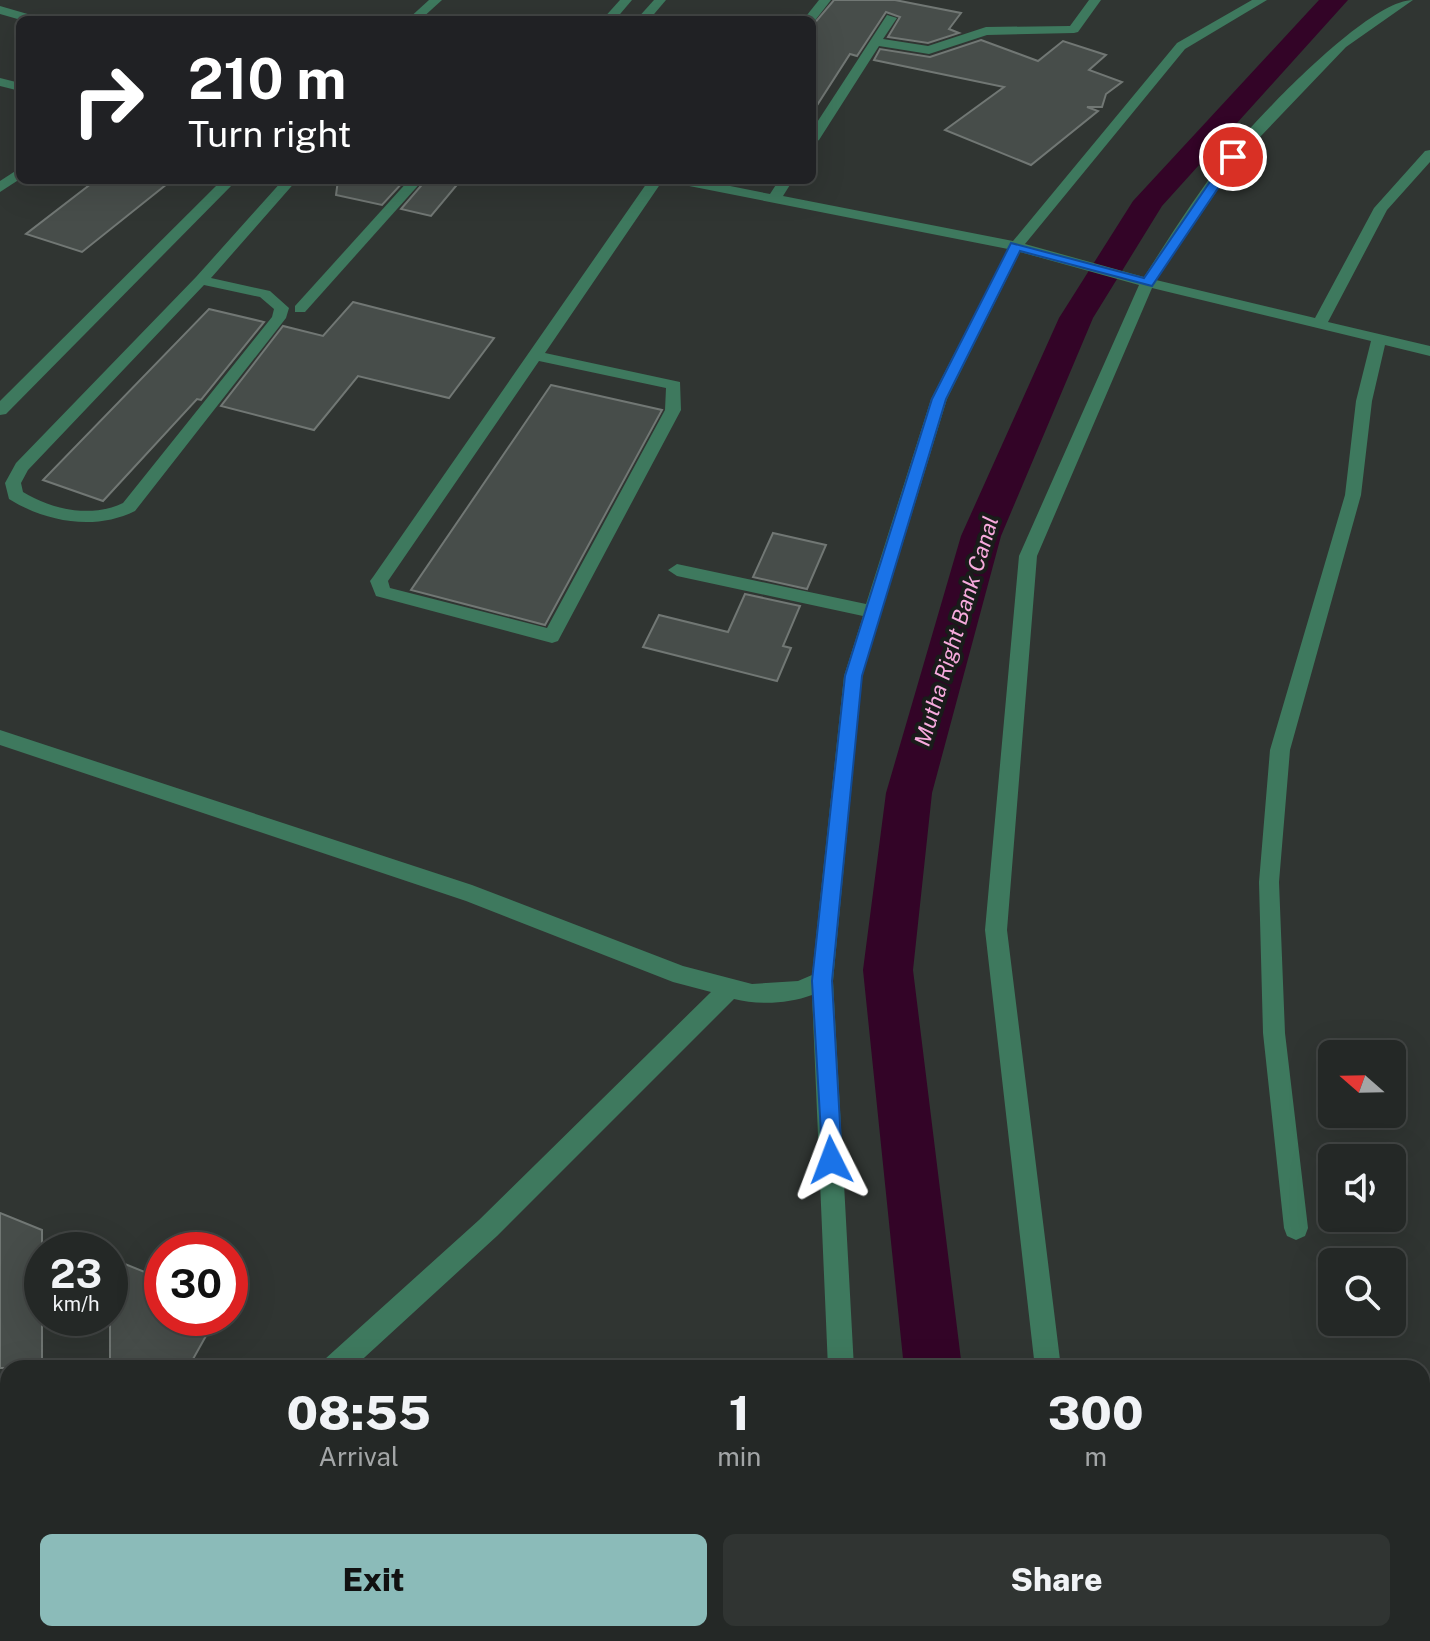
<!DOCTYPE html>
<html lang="en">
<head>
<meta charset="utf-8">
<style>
	body { margin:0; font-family:"Public Sans",sans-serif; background:#303432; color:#f1f3f6; height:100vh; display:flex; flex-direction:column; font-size:30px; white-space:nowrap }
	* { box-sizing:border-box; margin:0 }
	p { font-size:26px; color:#a3a6a7 }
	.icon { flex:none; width:44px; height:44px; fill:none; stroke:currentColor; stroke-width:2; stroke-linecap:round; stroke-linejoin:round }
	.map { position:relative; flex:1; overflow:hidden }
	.panel { position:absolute; left:0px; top:1360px; width:1430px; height:282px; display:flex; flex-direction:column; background:#242826; border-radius:24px 24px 0 0; box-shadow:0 8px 32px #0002,0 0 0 2px #414443 }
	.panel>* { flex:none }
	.guide { position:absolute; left:16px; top:16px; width:800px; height:168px; border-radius:12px; box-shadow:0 8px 32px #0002,0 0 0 2px #414443; background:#202124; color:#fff; overflow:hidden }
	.needle { width:52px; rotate:290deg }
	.fabs { position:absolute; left:1318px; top:1040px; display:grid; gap:16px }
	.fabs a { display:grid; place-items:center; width:88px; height:88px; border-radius:12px; background:#242826; box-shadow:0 8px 32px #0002,0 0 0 2px #414443; font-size:40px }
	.speed { position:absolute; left:24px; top:1232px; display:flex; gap:16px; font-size:40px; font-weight:700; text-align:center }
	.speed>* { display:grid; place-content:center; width:104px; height:104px; border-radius:50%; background:#242826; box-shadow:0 8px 32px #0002,0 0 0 2px #414443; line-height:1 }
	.speed small { font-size:20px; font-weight:400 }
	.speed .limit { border:12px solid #d22; background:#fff; color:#111 }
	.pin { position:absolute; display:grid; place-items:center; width:68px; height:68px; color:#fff; margin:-34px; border:4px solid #fff; border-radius:50%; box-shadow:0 2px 8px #0007 }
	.me { position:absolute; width:88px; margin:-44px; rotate:357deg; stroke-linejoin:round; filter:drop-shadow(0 0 6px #0008) }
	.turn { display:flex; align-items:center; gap:28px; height:168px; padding:0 40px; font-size:36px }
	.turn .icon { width:104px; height:104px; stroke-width:2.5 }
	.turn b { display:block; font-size:56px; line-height:68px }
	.eta { display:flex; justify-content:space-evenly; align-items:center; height:136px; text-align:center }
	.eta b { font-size:48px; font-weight:800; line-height:56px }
	.cta { display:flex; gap:16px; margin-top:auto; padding:16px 40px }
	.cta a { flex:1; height:92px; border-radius:12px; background:#8bbbb9; color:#111; font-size:32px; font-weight:800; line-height:92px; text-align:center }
	.cta a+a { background:#303432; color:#f1f3f6 }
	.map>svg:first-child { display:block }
</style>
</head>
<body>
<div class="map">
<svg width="1430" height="1641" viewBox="0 0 1430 1641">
	<rect width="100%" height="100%" fill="#303532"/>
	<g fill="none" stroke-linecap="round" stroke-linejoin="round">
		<g fill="#330427" fill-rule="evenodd">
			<path d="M1319 0H1348L1162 206 1093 318 1001 536 932 793 913 970 962 1368H904L863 970 886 793 961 536 1059 318 1133 201Z"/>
			<rect x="931" y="1634" width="64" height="7"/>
		</g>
	</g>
	<g fill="#474d4a" stroke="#717774" stroke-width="2">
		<path d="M834 0H895L961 13 949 29 959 33 928 43 888 37 900 17 886 12 857 56 850 54 812 113V26Z"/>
		<path d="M981 40 1038 61 1063 41 1106 55 1089 70 1122 82 1106 94 1102 107H1087L1098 111 1031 165 945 130 1004 87 874 60 880 49 930 57Z"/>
		<path d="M96 180H172L82 252 26 234Z"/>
		<path d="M338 180H405L382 205 336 195Z"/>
		<path d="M426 180H461L431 216 401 209Z"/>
		<path d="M353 302 494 338 449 398 358 376 314 430 221 406 283 326 323 336Z"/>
		<path d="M209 309 264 322 201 400 197 399 103 501 43 480Z"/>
		<path d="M551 385 662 410 545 625 411 590Z"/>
		<path d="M773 533 826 545 807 589 753 577Z"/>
		<path d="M745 594 800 606 783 646 791 648 777 681 643 647 659 615 728 632Z"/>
		<path d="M0 1213 42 1230V1368H0Z"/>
		<path d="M110 1258 162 1279V1318H216L188 1368H110Z"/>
	</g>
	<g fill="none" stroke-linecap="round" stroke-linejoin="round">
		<path stroke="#808582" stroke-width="6" stroke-dasharray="8 8" stroke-linecap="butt" d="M1080 1634 1081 1641"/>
		<g fill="#3e795e" fill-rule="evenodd">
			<path d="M429 0H442L420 20H407Z"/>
			<path d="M620 0H632L615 20H602Z"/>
			<path d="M654 0H666L649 20H636Z"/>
			<path d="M819 0H831L813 23 803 20Z"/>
			<path d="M1089 0H1101L1078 32 1074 33 987 35 929 54 879 46 819 140 812 144V130L887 15 897 18 883 39 928 46 986 27 1070 26Z"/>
			<path d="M1252 0H1267L1185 49 1025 244 1144 277C1170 236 1197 194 1227 155 1257 118 1368 0 1413 0L1346 47 1238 160 1156 280 1315 318 1374 208 1425 151 1430 150V162L1387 210 1328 322 1430 346V356L1385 345 1372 401 1361 495 1290 750 1279 882 1285 1033 1308 1228 1305 1236 1296 1240 1287 1236 1284 1228 1263 1033 1259 882 1270 750 1345 495 1356 401 1371 341 1152 288 1037 556 1007 930 1061 1368H1035L985 930 1019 556 1139 285 1020 252 947 399 862 676 833 981 854 1368H828L812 995C788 1004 758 1005 734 999L497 1236 353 1368H321L325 1359 479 1220 711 992 673 982 466 901 0 745V730L472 885 683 966 752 984 798 981 812 975 844 676 863 616 677 576 668 570 677 564 866 604 931 399 1008 249 679 184 672 180H700L770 194 779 180H793L783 196 1013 241 1177 43Z"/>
			<path d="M0 6 38 17 40 20H21L0 14Z"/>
			<path d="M0 78 20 83V91L0 86Z"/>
			<path d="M20 168V179L0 192V181Z"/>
			<path d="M222 180H237L6 414 0 415V401Z"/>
			<path d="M283 180H297L211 278 270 291 289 308 286 318 135 511C95 531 46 522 9 499L5 483 16 463 196 277ZM204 285 260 297 274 309 272 317 123 503C92 518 52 510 23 492L21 483 28 470Z"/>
			<path d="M409 180H423L305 312H295V306Z"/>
			<path d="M649 180H663L545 353 680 382 681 410 558 641 552 643 376 596 370 581 373 577ZM539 361 666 388 665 410 547 628 390 588 388 581Z"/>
			<path d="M0 1536 8 1540V1569L0 1565Z"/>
			<path d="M142 1634H180L183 1641H145Z"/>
			<rect x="841" y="1634" width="28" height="7"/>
		</g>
	</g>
	<path fill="#1a73e8" stroke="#114b97" stroke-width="2" d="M1233 153 1239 157 1152 286 1020 251 946 399 862 676 832 981 842 1160 839 1167 831 1170 823 1167 812 981 845 676 932 399 1011 243 1144 278 1229 154Z"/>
	<g text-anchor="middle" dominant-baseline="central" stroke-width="8" stroke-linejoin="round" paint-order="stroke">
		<g font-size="22" font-style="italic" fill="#f7aadd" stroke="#191c1a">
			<text transform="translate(956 631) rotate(-73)">Mutha Right Bank Canal</text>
		</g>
	</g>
</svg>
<div class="fabs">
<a><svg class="needle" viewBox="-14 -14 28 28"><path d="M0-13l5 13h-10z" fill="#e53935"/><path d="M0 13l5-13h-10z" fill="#a3a6a7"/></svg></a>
<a><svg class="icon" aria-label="sound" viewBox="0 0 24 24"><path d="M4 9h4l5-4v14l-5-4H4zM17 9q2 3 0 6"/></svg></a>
<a><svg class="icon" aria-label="search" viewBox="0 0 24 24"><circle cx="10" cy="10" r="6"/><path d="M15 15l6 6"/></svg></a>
</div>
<div class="speed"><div>23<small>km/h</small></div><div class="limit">30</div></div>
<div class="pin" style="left:1233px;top:157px;background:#d93025"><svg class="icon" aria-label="arrive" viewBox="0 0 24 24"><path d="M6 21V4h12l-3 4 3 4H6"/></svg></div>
<svg class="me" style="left:831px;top:1160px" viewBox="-20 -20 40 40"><path d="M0-17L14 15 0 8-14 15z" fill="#1a73e8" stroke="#fff" stroke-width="4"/></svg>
<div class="guide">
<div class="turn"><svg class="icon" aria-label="right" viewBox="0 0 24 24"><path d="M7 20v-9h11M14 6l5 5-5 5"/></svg><div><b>210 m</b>Turn right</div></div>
</div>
<section class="panel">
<div class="eta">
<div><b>08:55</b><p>Arrival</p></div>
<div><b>1</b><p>min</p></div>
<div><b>300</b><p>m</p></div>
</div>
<div class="cta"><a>Exit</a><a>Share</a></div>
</section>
</div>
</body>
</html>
